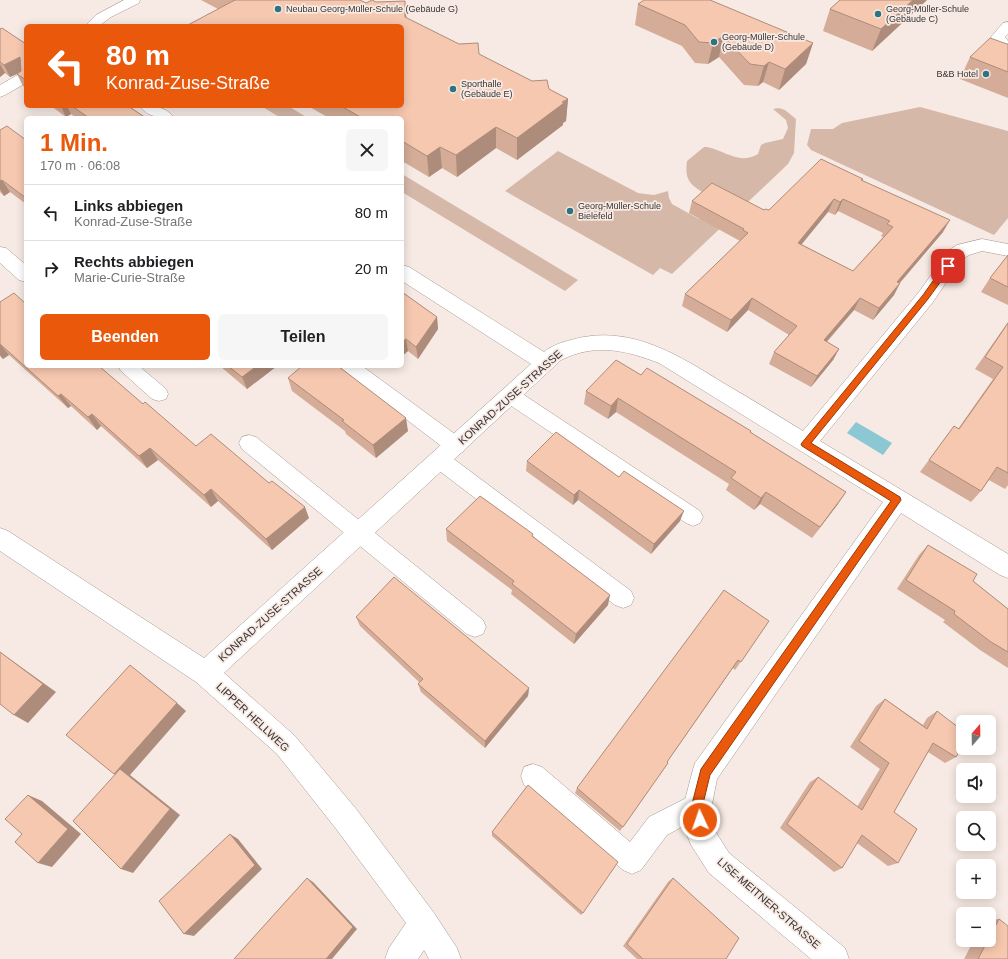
<!DOCTYPE html>
<html lang="de">
<head>
<meta charset="utf-8">
<style>
	body { margin:0; font-family:Arial,sans-serif; background:#f6f6f6; color:#202124; height:100vh; display:flex; flex-direction:column; font-size:15px; white-space:nowrap }
	* { box-sizing:border-box; margin:0 }
	p { font-size:13px; color:#757577 }
	.icon { flex:none; width:22px; height:22px; fill:none; stroke:currentColor; stroke-width:2; stroke-linecap:round; stroke-linejoin:round }
	.map { position:relative; flex:1; overflow:hidden }
	.side { position:absolute; left:24px; top:116px; width:380px; height:252px; display:flex; flex-direction:column; background:#fff; border-radius:6px; box-shadow:0 2px 10px #0003 }
	.side>* { flex:none }
	.hud { position:absolute; left:24px; top:24px; width:380px; height:84px; border-radius:6px; box-shadow:0 2px 10px #0003; background:#ea580c; color:#fff; overflow:hidden }
	.needle { width:26px; rotate:20deg }
	.fabs { position:absolute; left:956px; top:715px; display:grid; gap:8px }
	.fabs a { display:grid; place-items:center; width:40px; height:40px; border-radius:6px; background:#fff; box-shadow:0 2px 10px #0003; font-size:20px }
	.pin { position:absolute; display:grid; place-items:center; width:34px; height:34px; color:#fff; margin:-17px; border-radius:8px; box-shadow:0 2px 6px #0006 }
	.me { position:absolute; width:44px; margin:-22px; rotate:357deg; stroke-linejoin:round; filter:drop-shadow(0 0 3px #0008) }
	.turn { display:flex; align-items:center; gap:14px; height:84px; padding:0 16px; font-size:18px }
	.turn .icon { width:52px; height:52px; stroke-width:2.5 }
	.turn b { display:block; font-size:28px; line-height:34px }
	.round { display:grid; place-items:center; flex:none; width:42px; height:42px; border-radius:6px; background:#f6f6f6 }
	.head { display:flex; align-items:center; justify-content:space-between; height:68px; padding:0 16px }
	h1 { font-size:24px; font-weight:800; line-height:30px; color:#ea580c }
	.action { display:flex; gap:8px; margin-top:auto; padding:8px 16px }
	.action a { flex:1; height:46px; border-radius:6px; background:#ea580c; color:#fff; font-size:16px; font-weight:800; line-height:46px; text-align:center }
	.action a+a { background:#f6f6f6; color:#202124 }
	ul { padding:0; list-style:none }
	li { display:flex; align-items:center; gap:12px; height:56px; padding:0 16px; border-top:1px solid #e0e0e0 }
	li div { flex:1 }
	li b { display:block; font-size:15px }
	li em { font-style:normal }
	.map>svg:first-child { display:block }
</style>
</head>
<body>
<div class="map">
<svg width="1008" height="959" viewBox="0 0 1008 959">
	<rect width="100%" height="100%" fill="#f7eae4"/>
	<g fill="#d6b8a9">
		<path d="M261 106H288L308 118H281Z"/>
		<path d="M920 107 1008 131V218L994 235 811 150 807 145 811 129H833L842 123Z"/>
		<path d="M779 108 785 110 796 119 794 153 788 164 672 274 660 268 653 275 505 191 558 151 638 193 654 195 668 191 669 198 672 204 699 219 709 196C692 186 684 182 687 161L704 147H707C726 151 739 165 758 154L761 145 765 143 783 139 788 128 786 120 773 109Z"/>
		<path d="M402 174 578 280 565 291 402 192Z"/>
	</g>
	<path fill="#8cc7d4" d="M856 422 892 443 883 455 847 433Z"/>
	<g fill="none" stroke-linecap="round" stroke-linejoin="round">
		<defs>
			<g id="lane">
				<path d="M124 0H140L139 3 111 17 99 26H85L96 15Z"/>
				<path d="M1008 22V34L1005 37 1008 41V51L995 45 991 37 1003 23Z"/>
				<path d="M118 366H139L166 389 168 394 166 399 159 401 152 399 121 371Z"/>
				<path d="M340 366H362L463 440 466 446 463 452 456 454 449 452 343 371Z"/>
				<path d="M511 389 518 391 700 511 703 517 700 523 693 526 686 523 504 401 502 396 504 391Z"/>
				<path d="M249 435 256 437 483 620 486 627 483 634 475 637 467 634 242 449 239 443 242 437Z"/>
				<path d="M440 452 447 454 631 591 634 598 631 605 623 608 615 605 433 466 430 460 433 454Z"/>
				<path d="M533 764 542 767 630 842 649 817 698 792 707 795 710 804 707 813 667 835 641 870 632 874 623 870 524 785 521 776 524 767Z"/>
			</g>
			<g id="street">
				<path d="M26 71V83L5 95 0 97V85L21 73Z"/>
				<path d="M140 106C153 106 166 106 174 118 161 118 148 118 140 106Z"/>
				<path d="M982 239 1008 244V256L982 251 969 255 961 260 933 302 820 441 1008 554V578L1000 575 901 513 717 779 712 804 715 831 729 853 845 948 849 959H811L709 873 691 845 687 835 684 804 692 773 695 763 883 502 659 363C625 350 595 343 561 360L224 673 295 736 357 810 434 913 457 948 461 959H429L424 950 418 959H385L389 948 406 923 337 830 277 754 196 682 0 551V528L8 531 204 658 531 364 402 281V265L409 267 544 352C551 346 562 342 571 340 629 323 678 355 725 384 751 399 777 415 803 431L919 292 949 250 957 245Z"/>
				<path d="M0 247 6 248 26 265V282L19 280 0 263Z"/>
			</g>
		</defs>
		<use href="#lane" stroke="#a49892" stroke-width="1"/>
		<use href="#street" stroke="#a49892" stroke-width="1"/>
		<use href="#lane" fill="#fff" fill-rule="evenodd"/>
		<use href="#street" fill="#fff" fill-rule="evenodd"/>
	</g>
	<g fill="#d4ac97" fill-rule="evenodd">
		<path d="M201 0H360L366 3 405 1 406 18 568 99 566 121 563 123V125L517 160 496 148 457 177 442 168 429 177 402 161V118H329L308 106H402L218 9Z"/>
		<path d="M840 0H927L872 51 823 31 830 9Z"/>
		<path d="M638 4 813 43 806 64 779 90 763 82 758 86 744 85 719 57 708 64 695 63 682 46 635 25Z"/>
		<path d="M0 29 26 44V88L23 86 17 74 10 77 5 73 0 77Z"/>
		<path d="M1007 44H1008V98L960 79 970 57Z"/>
		<path d="M51 106H128L146 118H77L71 114 66 117Z"/>
		<path d="M0 130 26 140V204L10 192 4 196 0 192Z"/>
		<path d="M862 180 943 232 900 283 894 295 873 320 854 310 827 342 839 349 833 360 811 387 769 364 774 352 789 335 748 310 727 332 682 306 685 294 740 241 689 213 692 201 769 210ZM838 211 883 233 881 236 883 237 853 271 801 244 828 212 835 215Z"/>
		<path d="M1008 255V305L981 292 990 278Z"/>
		<path d="M402 292 437 317 438 329 418 359 408 351 402 356Z"/>
		<path d="M0 302 143 404 196 446 309 518 272 550 218 501 211 507 158 460 147 468 101 426 97 430 71 406 68 408 9 355 3 359 0 356Z"/>
		<path d="M1008 322V485L1005 489 989 480 981 491 971 502 920 472 954 426 958 429 993 379 975 369Z"/>
		<path d="M220 366H277L247 389Z"/>
		<path d="M641 375 751 431 750 432 838 504 812 538 760 504 754 510 726 490 729 484 616 412 608 419 584 404 586 391Z"/>
		<path d="M288 378 408 431 376 458 346 434 345 431 292 391Z"/>
		<path d="M527 461 680 521 651 554 578 500 573 505 526 471Z"/>
		<path d="M446 529 533 536 608 605 574 644 511 594 512 590 447 541Z"/>
		<path d="M928 545 1008 609V668L980 650 943 622 945 620 897 589 919 555Z"/>
		<path d="M356 617 529 688 528 696 485 748 421 692 418 684 419 682 360 626Z"/>
		<path d="M769 621 735 670 733 668 667 762 668 763 620 831 575 793 577 788Z"/>
		<path d="M885 699 923 725 927 718 937 711 956 757 945 763 928 752 894 812 898 863 888 866 857 843 842 868 834 872 780 828 810 782 818 777 857 807 880 769 850 747 876 706Z"/>
		<path d="M492 832 583 913 581 915 492 836Z"/>
		<path d="M673 878 726 959H637L623 946 668 882Z"/>
		<path d="M999 919 1008 959H964L974 940H989V920Z"/>
	</g>
	<g fill="#ad8c7b">
		<path d="M913 0H927L872 51 881 29Z"/>
		<path d="M405 1 407 23 405 17Z"/>
		<path d="M723 36 719 57 708 64 713 43Z"/>
		<path d="M813 43 806 64 779 90 785 69Z"/>
		<path d="M20 57 26 70 10 77 4 65Z"/>
		<path d="M769 62 763 82 758 86 764 66Z"/>
		<path d="M0 64 5 73 0 77Z"/>
		<path d="M568 99 566 121 563 123V125L517 160V138Z"/>
		<path d="M61 106H67L71 114 66 117Z"/>
		<path d="M496 127V148L457 177 456 155Z"/>
		<path d="M440 147 442 168 429 177 427 156Z"/>
		<path d="M2 180 10 192 4 196 0 189V181Z"/>
		<path d="M834 199 828 212 793 255 798 243Z"/>
		<path d="M843 199 838 211 835 215 840 202Z"/>
		<path d="M950 220 943 232 890 294 897 282Z"/>
		<path d="M900 283 894 295 873 320 879 308Z"/>
		<path d="M752 298 748 310 727 332 731 320Z"/>
		<path d="M860 298 854 310 818 351 824 340Z"/>
		<path d="M437 317 438 329 418 359 416 347Z"/>
		<path d="M406 339 408 351 402 356V342Z"/>
		<path d="M0 344 9 355 3 359 0 355Z"/>
		<path d="M839 349 833 360 811 387 817 376Z"/>
		<path d="M257 366H277L247 389 242 377Z"/>
		<path d="M61 394 71 406 68 408 58 396Z"/>
		<path d="M618 398 616 412 608 419 611 406Z"/>
		<path d="M92 414 101 426 97 430 88 417Z"/>
		<path d="M406 418 408 431 376 458 373 445Z"/>
		<path d="M150 448 158 460 147 468 139 456Z"/>
		<path d="M211 489 218 501 211 507 204 495Z"/>
		<path d="M579 490 578 500 573 505 574 495Z"/>
		<path d="M766 492 760 504 754 510 761 498Z"/>
		<path d="M846 492 838 504 812 538 820 527Z"/>
		<path d="M305 507 309 518 272 550 266 539Z"/>
		<path d="M684 511 680 521 651 554 654 544Z"/>
		<path d="M610 595 608 605 574 644 576 634Z"/>
		<path d="M0 652 56 692 28 723 14 715Z"/>
		<path d="M529 688 528 696 485 748V741Z"/>
		<path d="M177 703 186 711 130 775 180 815 133 873 121 869 170 809 114 774Z"/>
		<path d="M28 795 42 801 81 834 52 867 38 863Z"/>
		<path d="M230 834 238 839 262 869 194 936 184 934Z"/>
		<path d="M307 878 313 882 357 929 332 959H326Z"/>
	</g>
	<g fill="#f7c8b0" stroke="#ad8c7b" fill-rule="evenodd">
		<path d="M234 0H360L366 3 372 0 376 2 405 1V17L459 44 478 43 479 54 532 81 547 80 549 89 568 99 562 102 564 103 517 138 496 127 456 155 440 147 427 156 402 141V118H376L375 117 362 118 341 106H402V26H186L235 0Z"/>
		<path d="M644 0H710L813 43 785 69 769 62 764 66 750 64 723 36 713 43 699 42 685 25 638 4Z"/>
		<path d="M840 0H913L881 29 830 9Z"/>
		<path d="M2 28 26 44V80L17 74 21 71 20 57 4 65 0 62V29Z"/>
		<path d="M990 38 1007 44H1008V72L970 57Z"/>
		<path d="M72 106H128L146 118H89Z"/>
		<path d="M7 126 26 140V198L2 180 0 181V130Z"/>
		<path d="M821 159 863 179 861 180 950 220 897 282 900 283 879 308 860 298 824 340 839 349 817 376 774 352 797 326 752 298 731 320 685 294 748 233 743 230 744 229 692 201 712 183 764 210 765 209 769 210ZM834 199 840 202 843 199 890 221 887 224 893 227 853 271 798 243Z"/>
		<path d="M1008 255V287L990 278Z"/>
		<path d="M402 292 437 317 416 347 406 339 402 342Z"/>
		<path d="M14 293 26 304V366H99L143 404 145 402 196 446 211 434 269 483 272 481 305 507 266 539 211 489 204 495 150 448 139 456 92 414 88 417 61 394 58 396 0 344V302Z"/>
		<path d="M1008 323V473L997 467 981 491 929 460 954 426 959 429 1003 367 985 357Z"/>
		<path d="M616 360 641 375 647 368 751 431 750 432 846 492 820 527 766 492 761 498 731 478 736 472 618 398 611 406 586 391Z"/>
		<path d="M228 366H257L242 377Z"/>
		<path d="M302 366H338L406 418 373 445 342 421 344 420 288 378Z"/>
		<path d="M556 432 619 477 624 471 684 511 654 544 579 490 574 495 527 461Z"/>
		<path d="M480 496 533 534 532 536 610 595 576 634 512 584 514 581 446 529Z"/>
		<path d="M928 545 977 574 973 581 1008 609V652L991 642 954 614 955 611 906 580Z"/>
		<path d="M394 577 529 688 485 741 418 684 423 679 356 617Z"/>
		<path d="M724 590 769 621 741 662 738 660 667 762 668 763 623 827 577 788Z"/>
		<path d="M0 652 43 684 14 715 0 704Z"/>
		<path d="M130 665 177 703 114 774 66 735Z"/>
		<path d="M885 699 927 729 937 711 963 731V746L956 757 933 743 894 812 917 829 898 863 862 835 842 868 787 824 818 777 862 810 889 763 859 741Z"/>
		<path d="M120 769 170 809 121 869 73 821Z"/>
		<path d="M528 785 618 862 583 913 492 832Z"/>
		<path d="M28 795 68 829 38 863 15 842 22 834 5 819Z"/>
		<path d="M230 834 255 865 184 934 159 901Z"/>
		<path d="M307 878 353 927 326 959H234Z"/>
		<path d="M673 878 739 938 726 959H643L627 944Z"/>
		<path d="M999 919 1008 926V959H978L988 940H989V938Z"/>
	</g>
	<path fill="#ea580c" stroke="#983908" d="M948 263 952 266 928 299 811 443 900 497 901 500 710 775 703 804 705 820 704 824 700 825 695 824 692 804 701 769 891 501 802 446 801 444 923 295 945 264Z"/>
	<g fill="#2e7382" stroke="#f7eae4" stroke-width="1.5">
		<circle cx="278" cy="9" r="4"/>
		<circle cx="878" cy="14" r="4"/>
		<circle cx="714" cy="42" r="4"/>
		<circle cx="986" cy="74" r="4"/>
		<circle cx="453" cy="89" r="4"/>
		<circle cx="570" cy="211" r="4"/>
	</g>
	<g text-anchor="middle" dominant-baseline="central" stroke-width="3.5" stroke-linejoin="round" paint-order="stroke">
		<g font-size="9" fill="#383431" stroke="#f7eae4" text-anchor="start">
			<text x="286" y="9">Neubau Georg-Müller-Schule (Gebäude G)</text>
			<text x="886" y="9">Georg-Müller-Schule<tspan x="886" dy="10">(Gebäude C)</tspan></text>
			<text x="722" y="37">Georg-Müller-Schule<tspan x="722" dy="10">(Gebäude D)</tspan></text>
			<text x="978" y="74" text-anchor="end">B&amp;B Hotel</text>
			<text x="461" y="84">Sporthalle<tspan x="461" dy="10">(Gebäude E)</tspan></text>
			<text x="578" y="206">Georg-Müller-Schule<tspan x="578" dy="10">Bielefeld</tspan></text>
		</g>
		<g font-size="11" fill="#383431" stroke="#f7eae4">
			<text transform="translate(510 397) rotate(-42)">KONRAD-ZUSE-STRASSE</text>
			<text transform="translate(270 614) rotate(-42)">KONRAD-ZUSE-STRASSE</text>
			<text transform="translate(253 717) rotate(43)">LIPPER HELLWEG</text>
			<text transform="translate(769 903) rotate(41)">LISE-MEITNER-STRASSE</text>
		</g>
	</g>
</svg>
<div class="fabs">
<a><svg class="needle" viewBox="-14 -14 28 28"><path d="M0-13l5 13h-10z" fill="#e53935"/><path d="M0 13l5-13h-10z" fill="#757577"/></svg></a>
<a><svg class="icon" aria-label="sound" viewBox="0 0 24 24"><path d="M4 9h4l5-4v14l-5-4H4zM17 9q2 3 0 6"/></svg></a>
<a><svg class="icon" aria-label="search" viewBox="0 0 24 24"><circle cx="10" cy="10" r="6"/><path d="M15 15l6 6"/></svg></a>
<a>+</a>
<a>−</a>
</div>
<div class="pin" style="left:948px;top:266px;background:#d93025"><svg class="icon" aria-label="arrive" viewBox="0 0 24 24"><path d="M6 21V4h12l-3 4 3 4H6"/></svg></div>
<svg class="me" style="left:700px;top:820px" viewBox="-20 -20 40 40"><circle r="17" fill="#ea580c" stroke="#fff" stroke-width="3"/><path d="M0-11L8 9 0 5-8 9z" fill="#fff"/></svg>
<div class="hud">
<div class="turn"><svg class="icon" aria-label="left" viewBox="0 0 24 24"><path d="M17 20v-9H6M10 6l-5 5 5 5"/></svg><div><b>80 m</b>Konrad-Zuse-Straße</div></div>
</div>
<section class="side">
<div class="head"><div><h1>1 Min.</h1><p>170 m · 06:08</p></div><a class="round"><svg class="icon" aria-label="close" viewBox="0 0 24 24"><path d="M6 6l12 12M18 6L6 18"/></svg></a></div>
<ul>
<li><svg class="icon" aria-label="left" viewBox="0 0 24 24"><path d="M17 20v-9H6M10 6l-5 5 5 5"/></svg><div><b>Links abbiegen</b><p>Konrad-Zuse-Straße</p></div><em>80 m</em></li>
<li><svg class="icon" aria-label="right" viewBox="0 0 24 24"><path d="M7 20v-9h11M14 6l5 5-5 5"/></svg><div><b>Rechts abbiegen</b><p>Marie-Curie-Straße</p></div><em>20 m</em></li>
</ul>
<div class="action"><a>Beenden</a><a>Teilen</a></div>
</section>
</div>
</body>
</html>
